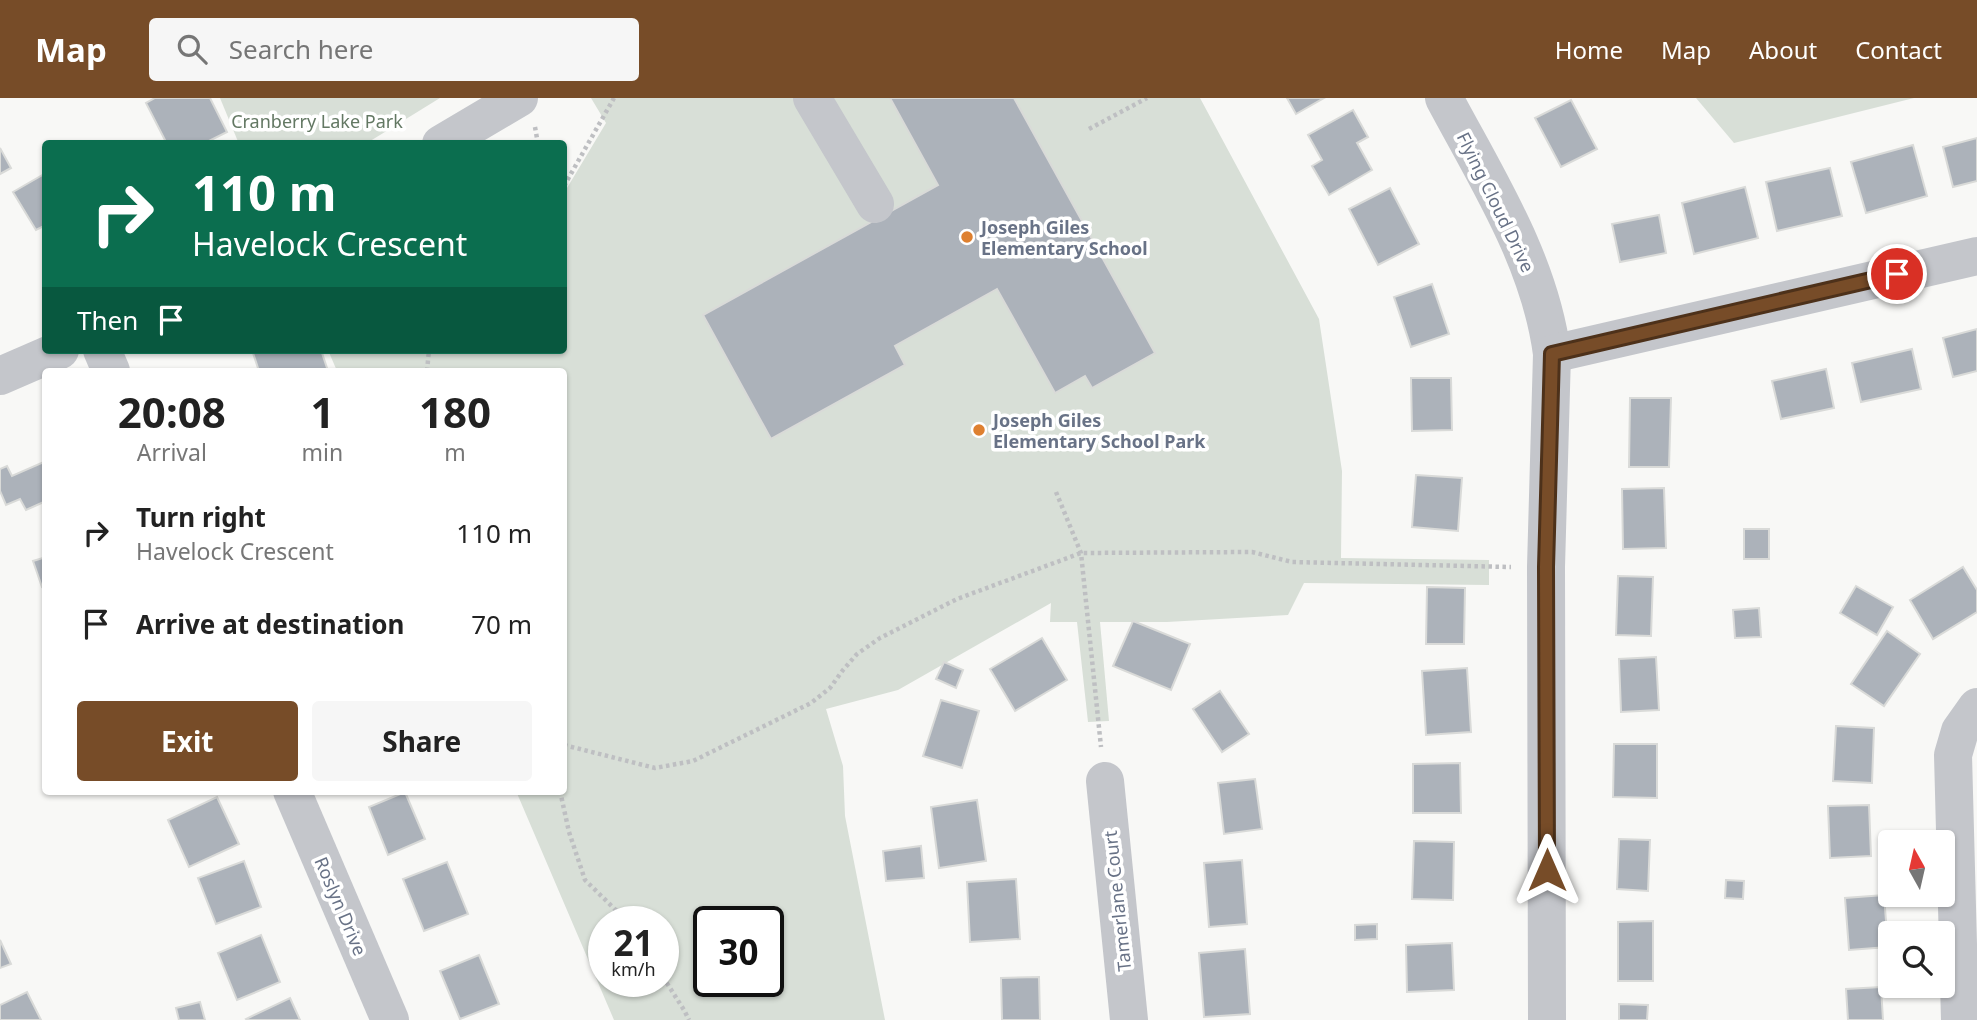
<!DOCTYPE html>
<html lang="en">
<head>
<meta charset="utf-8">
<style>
	body { margin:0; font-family:"Noto Sans",sans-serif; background:#f6f6f6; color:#222; height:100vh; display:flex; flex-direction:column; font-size:26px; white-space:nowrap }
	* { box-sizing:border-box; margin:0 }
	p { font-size:23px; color:#767676 }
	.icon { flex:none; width:38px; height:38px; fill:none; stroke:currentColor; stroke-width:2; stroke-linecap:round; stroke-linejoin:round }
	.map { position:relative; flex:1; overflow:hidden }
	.drawer { position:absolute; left:42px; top:270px; width:525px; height:427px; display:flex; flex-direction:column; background:#fff; border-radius:7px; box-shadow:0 2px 5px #0004 }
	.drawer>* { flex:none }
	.top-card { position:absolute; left:42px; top:42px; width:525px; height:214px; border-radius:7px; box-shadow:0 2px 5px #0004; background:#0b6e4f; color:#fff; overflow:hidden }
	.needle { width:46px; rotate:352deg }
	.buttons { position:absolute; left:1878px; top:732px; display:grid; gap:14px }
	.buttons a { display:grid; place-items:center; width:77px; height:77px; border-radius:7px; background:#fff; box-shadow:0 2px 5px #0004; font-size:35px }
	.speed { position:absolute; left:588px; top:808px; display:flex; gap:14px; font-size:35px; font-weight:700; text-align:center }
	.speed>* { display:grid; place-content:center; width:91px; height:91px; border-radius:50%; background:#fff; box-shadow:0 2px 5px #0004; line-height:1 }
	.speed small { font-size:18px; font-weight:400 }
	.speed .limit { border:4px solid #111; border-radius:10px; background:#fff; color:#111 }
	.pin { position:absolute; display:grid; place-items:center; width:60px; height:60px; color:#fff; margin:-30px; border:4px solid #fff; border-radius:50%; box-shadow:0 2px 7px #0007 }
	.me { position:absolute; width:77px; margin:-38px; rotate:0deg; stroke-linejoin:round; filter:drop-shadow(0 0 5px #0008) }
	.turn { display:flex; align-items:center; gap:24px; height:147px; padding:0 35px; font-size:32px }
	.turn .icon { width:91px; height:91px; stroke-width:2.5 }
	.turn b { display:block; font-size:49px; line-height:60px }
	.then { display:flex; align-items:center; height:66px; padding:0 35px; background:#0003; gap:14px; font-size:26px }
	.eta { display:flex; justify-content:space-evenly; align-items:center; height:119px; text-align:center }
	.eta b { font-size:42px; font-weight:700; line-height:49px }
	.primary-button { display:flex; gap:14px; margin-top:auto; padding:14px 35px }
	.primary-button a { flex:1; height:80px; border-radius:7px; background:#774c28; color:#fff; font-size:28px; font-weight:700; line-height:80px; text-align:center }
	.primary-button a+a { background:#f6f6f6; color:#222 }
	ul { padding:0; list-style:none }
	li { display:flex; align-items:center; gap:21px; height:91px; padding:0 35px }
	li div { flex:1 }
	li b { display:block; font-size:26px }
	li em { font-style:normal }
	header { display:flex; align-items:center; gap:42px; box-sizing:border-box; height:98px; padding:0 35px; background:#774c28; color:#fff }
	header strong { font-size:33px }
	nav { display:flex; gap:38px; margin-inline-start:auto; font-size:24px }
	.search { width:490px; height:63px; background:#f6f6f6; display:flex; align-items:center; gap:18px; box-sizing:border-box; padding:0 24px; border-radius:7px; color:#767676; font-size:26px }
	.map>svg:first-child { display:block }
</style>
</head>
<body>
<header>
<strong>Map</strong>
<div class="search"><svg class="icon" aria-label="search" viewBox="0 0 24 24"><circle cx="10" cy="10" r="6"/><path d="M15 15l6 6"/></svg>Search here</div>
<nav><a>Home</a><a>Map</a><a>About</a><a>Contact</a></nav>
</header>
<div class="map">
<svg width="1977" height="922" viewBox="0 0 1977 922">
	<rect width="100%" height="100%" fill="#f8f8f6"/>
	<g fill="#d8dfd7" fill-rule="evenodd">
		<path d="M220 0H440L367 45 239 46Z"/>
		<path d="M591 0H1200L1319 221 1342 373 1341 460 1489 462V487L1304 485 1288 517 1167 524H1100L1109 623 1088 624 1077 524H1050L1051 505 898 592 826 611 843 668 845 718 885 922H614L516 693H564V273H337L328 252H564V95L606 25ZM604 824H663V884H604ZM709 824H768V884H709Z"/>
		<path d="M1696 0H1914L1734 45Z"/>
	</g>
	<g fill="#acb2ba" stroke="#d9dad8" stroke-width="2">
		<path d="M155 0H210L227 34 203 46H167L146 5Z"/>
		<path d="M890 0H1014L1155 255 1092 290 1085 278 1055 295 997 191 895 248 905 267 771 341 703 217 938 87Z"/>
		<path d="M1287 0H1324L1296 16Z"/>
		<path d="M1571 2 1597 51 1561 69 1535 20Z"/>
		<path d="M1353 12 1368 39 1357 45 1372 72 1329 97 1312 68 1322 62 1308 37Z"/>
		<path d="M1977 40V83L1953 89 1943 49Z"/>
		<path d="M1913 47 1927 98 1866 115 1851 64Z"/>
		<path d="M0 50 11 70 0 76Z"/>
		<path d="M1830 70 1842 118 1777 133 1766 84Z"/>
		<path d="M46 75V127L36 132 13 94Z"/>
		<path d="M1745 89 1758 140 1694 156 1682 105Z"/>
		<path d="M1390 90 1419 146 1378 167 1349 111Z"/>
		<path d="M1659 117 1666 155 1620 164 1612 126Z"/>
		<path d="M1432 186 1449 236 1411 249 1394 199Z"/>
		<path d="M1977 231V273L1953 279 1943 240Z"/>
		<path d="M1912 251 1921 291 1861 304 1852 265Z"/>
		<path d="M252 252H321L328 273H259Z"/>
		<path d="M1826 271 1834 310 1781 321 1772 283Z"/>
		<path d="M1411 280H1451L1452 332 1412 333Z"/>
		<path d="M1630 300H1671L1669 369H1629Z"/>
		<path d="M46 363V403L26 412 20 401 6 407 0 393V371L7 368 12 378Z"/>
		<path d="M1416 377 1462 380 1458 433 1412 429Z"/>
		<path d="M1664 390 1666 450 1623 451 1622 391Z"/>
		<rect x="1744" y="431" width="25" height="30"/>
		<path d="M46 459V488L42 489 33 463Z"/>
		<path d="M1963 469 1977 492V514L1933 541 1910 502Z"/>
		<path d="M1618 478 1653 479 1651 538 1616 537Z"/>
		<path d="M1856 488 1893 509 1877 537 1840 515Z"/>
		<path d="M1427 489 1465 490 1464 546H1426Z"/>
		<path d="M1759 510 1761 539 1735 540 1733 512Z"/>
		<path d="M1133 523 1190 546 1171 592 1113 568Z"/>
		<path d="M1887 533 1920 556 1884 608 1851 586Z"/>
		<path d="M1042 540 1067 582 1015 613 990 571Z"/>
		<path d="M1656 559 1659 612 1621 614 1619 561Z"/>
		<path d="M944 564 963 572 956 590 936 581Z"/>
		<path d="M1467 570 1471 634 1426 637 1422 573Z"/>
		<path d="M1220 593 1249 636 1222 654 1193 611Z"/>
		<path d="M941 602 979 613 962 670 923 658Z"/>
		<path d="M1836 628 1874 630 1872 685 1833 683Z"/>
		<path d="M1614 646H1657V700L1613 699Z"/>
		<path d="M1460 665 1461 715H1413V666Z"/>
		<path d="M1255 681 1262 731 1224 736 1218 685Z"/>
		<path d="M405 694 425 741 388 757 369 709Z"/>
		<path d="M217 699 239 746 189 769 168 722Z"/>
		<path d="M977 702 986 763 939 770 931 709Z"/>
		<path d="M1869 707 1871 758 1830 760 1828 708Z"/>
		<path d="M1619 741 1650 742 1648 793 1617 791Z"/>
		<path d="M1414 743 1454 744 1453 802 1412 801Z"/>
		<path d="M921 748 924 780 886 783 883 753Z"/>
		<path d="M1242 762 1247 826 1209 829 1204 765Z"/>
		<path d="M244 763 261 809 216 826 198 780Z"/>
		<path d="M447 764 468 816 424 833 403 781Z"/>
		<path d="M1016 781 1020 841 970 844 967 784Z"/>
		<path d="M1726 782 1744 783 1743 801 1725 800Z"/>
		<path d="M1884 797 1888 849 1849 852 1845 800Z"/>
		<path d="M1653 823V883H1618V824Z"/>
		<path d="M1377 826V841L1355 842V827Z"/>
		<path d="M261 837 280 884 237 902 218 855Z"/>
		<path d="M0 842 11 866 0 870Z"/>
		<path d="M1452 845 1454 892 1407 894 1406 847Z"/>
		<path d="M1245 851 1250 916 1204 919 1199 855Z"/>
		<path d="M479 857 499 906 460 921 440 873Z"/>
		<path d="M1039 879 1040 922H1002L1001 880Z"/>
		<path d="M1881 889 1883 922H1848L1846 891Z"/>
		<path d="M27 894 41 922H0V907Z"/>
		<path d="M290 900 300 922H247L246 921Z"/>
		<path d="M200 904 205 922H179L176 910Z"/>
		<path d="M1619 906 1648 907 1647 922H1619Z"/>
	</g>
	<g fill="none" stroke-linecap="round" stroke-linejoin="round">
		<g stroke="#bebfc2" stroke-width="4.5" stroke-dasharray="3.5 3.5" stroke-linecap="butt">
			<path d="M535 29 538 46"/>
			<path d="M1089 31 1147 0"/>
			<path d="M564 88 614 0"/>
			<path d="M427 273 429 252"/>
			<path d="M1056 394 1081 455 1101 649"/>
			<path d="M564 647 655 670 693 663 811 605 830 590 843 572 857 556 880 540 957 501 1081 455 1252 454 1292 464 1511 469"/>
			<path d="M560 693 569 734 585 782 628 824"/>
			<path d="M663 879 684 912 689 922"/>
		</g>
		<g stroke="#c4c6cb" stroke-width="38">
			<path d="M812 0 875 106"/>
			<path d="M1444 0C1487 81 1540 163 1552 256L1546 469 1547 922"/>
			<path d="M441 46 519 0"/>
			<path d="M102 252 111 273"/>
			<path d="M1552 256 1977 158"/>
			<path d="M0 278 60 252"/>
			<path d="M1105 683 1129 922"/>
			<path d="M292 693 390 922"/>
			<path d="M1960 922 1953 657 1960 633 1977 609"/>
		</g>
	</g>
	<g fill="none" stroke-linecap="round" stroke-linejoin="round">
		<defs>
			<path id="route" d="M1547 772 1546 469 1552 256 1897 176"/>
		</defs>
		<use href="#route" stroke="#4d311a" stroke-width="18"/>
		<use href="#route" stroke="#774c28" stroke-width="12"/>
	</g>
	<g fill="#de8030" stroke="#fff" stroke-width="2.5">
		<circle cx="967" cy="139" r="7"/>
		<circle cx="979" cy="332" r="7"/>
	</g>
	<g text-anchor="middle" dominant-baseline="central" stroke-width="7" stroke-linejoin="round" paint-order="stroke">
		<g font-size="18" fill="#637863" stroke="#fff">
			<text x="317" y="23">Cranberry Lake Park</text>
		</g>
		<g font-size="18" fill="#687286" stroke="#fff">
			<text transform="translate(1496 104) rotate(64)">Flying Cloud Drive</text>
			<text transform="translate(1117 803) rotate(-96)">Tamerlane Court</text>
			<text transform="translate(341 808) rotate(67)">Roslyn Drive</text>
		</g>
		<g font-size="18" font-weight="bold" fill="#687286" stroke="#fff" text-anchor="start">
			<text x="981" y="129">Joseph Giles<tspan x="981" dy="21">Elementary School</tspan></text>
			<text x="993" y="322">Joseph Giles<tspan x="993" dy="21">Elementary School Park</tspan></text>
		</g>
	</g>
</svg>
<div class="buttons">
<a><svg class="needle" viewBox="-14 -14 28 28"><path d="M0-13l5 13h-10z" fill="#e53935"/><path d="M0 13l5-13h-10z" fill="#767676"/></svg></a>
<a><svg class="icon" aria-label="search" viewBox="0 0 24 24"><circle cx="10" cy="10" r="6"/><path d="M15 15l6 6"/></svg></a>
</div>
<div class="speed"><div>21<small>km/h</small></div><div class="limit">30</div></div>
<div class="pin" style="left:1897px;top:176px;background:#d93025"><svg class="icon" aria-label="arrive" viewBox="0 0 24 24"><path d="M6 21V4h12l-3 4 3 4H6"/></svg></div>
<svg class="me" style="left:1547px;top:772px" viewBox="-20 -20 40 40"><path d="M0-17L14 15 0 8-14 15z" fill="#774c28" stroke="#fff" stroke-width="4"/></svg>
<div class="top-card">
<div class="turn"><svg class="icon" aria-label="right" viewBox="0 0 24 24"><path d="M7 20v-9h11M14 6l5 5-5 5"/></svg><div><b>110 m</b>Havelock Crescent</div></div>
<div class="then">Then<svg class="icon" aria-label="arrive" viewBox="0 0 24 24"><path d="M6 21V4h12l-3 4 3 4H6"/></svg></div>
</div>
<section class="drawer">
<div class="eta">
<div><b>20:08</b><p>Arrival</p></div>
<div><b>1</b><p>min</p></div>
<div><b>180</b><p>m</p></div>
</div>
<ul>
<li><svg class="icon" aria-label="right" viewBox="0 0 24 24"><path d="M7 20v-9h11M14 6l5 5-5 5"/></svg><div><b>Turn right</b><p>Havelock Crescent</p></div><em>110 m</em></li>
<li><svg class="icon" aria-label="arrive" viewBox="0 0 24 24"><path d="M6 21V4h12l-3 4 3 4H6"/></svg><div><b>Arrive at destination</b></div><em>70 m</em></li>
</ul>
<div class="primary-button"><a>Exit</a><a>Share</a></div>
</section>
</div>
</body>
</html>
